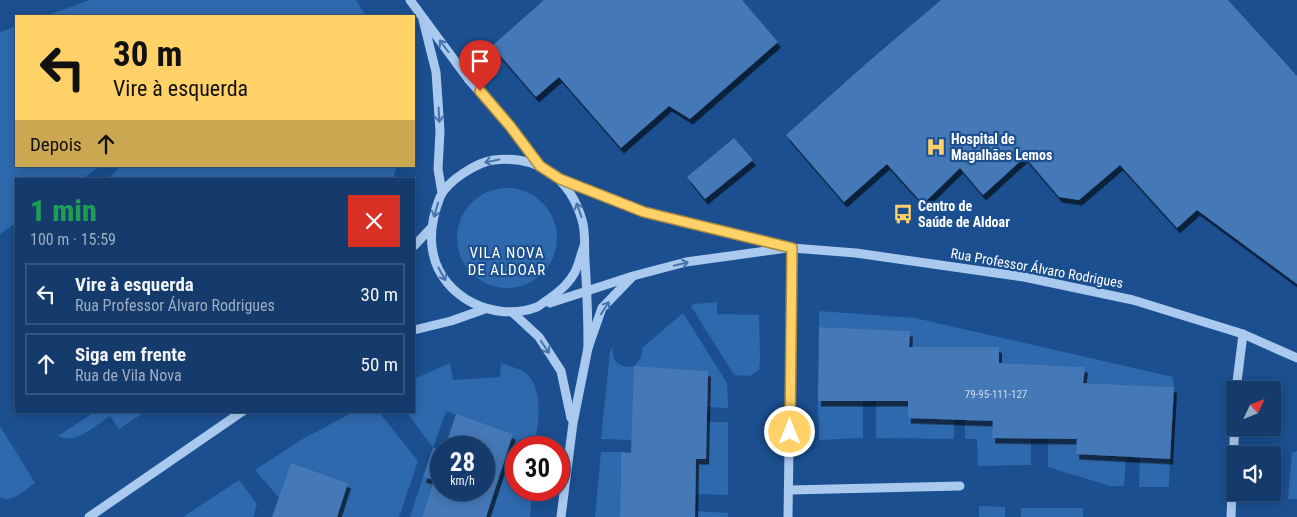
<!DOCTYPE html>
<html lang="pt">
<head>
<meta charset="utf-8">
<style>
	body { margin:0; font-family:"Roboto Condensed",sans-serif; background:#214673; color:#f1f3f6; height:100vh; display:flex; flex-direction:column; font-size:19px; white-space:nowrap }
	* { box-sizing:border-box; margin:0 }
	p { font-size:16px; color:#9dadc1 }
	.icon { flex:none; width:28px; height:28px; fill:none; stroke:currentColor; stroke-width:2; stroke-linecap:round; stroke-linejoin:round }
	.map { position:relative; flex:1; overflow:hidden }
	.panel { position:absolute; left:15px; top:178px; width:400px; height:235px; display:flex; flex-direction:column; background:#143b6b; border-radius:0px; box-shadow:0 2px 12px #0003,0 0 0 1px #33557e }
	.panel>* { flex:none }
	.top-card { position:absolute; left:15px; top:15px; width:400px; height:152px; border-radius:0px; box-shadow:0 2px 12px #0003,0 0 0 1px #33557e; background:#ffd166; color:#111; overflow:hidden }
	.needle { width:32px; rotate:47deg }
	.buttons { position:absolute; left:1226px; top:381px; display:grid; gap:10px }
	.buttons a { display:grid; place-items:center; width:55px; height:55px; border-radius:0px; background:#143b6b; box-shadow:0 2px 12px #0003,0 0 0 1px #33557e; font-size:25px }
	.speed { position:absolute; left:430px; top:436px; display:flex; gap:10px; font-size:25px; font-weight:700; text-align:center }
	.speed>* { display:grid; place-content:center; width:65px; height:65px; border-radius:50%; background:#143b6b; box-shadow:0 2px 12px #0003,0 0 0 1px #33557e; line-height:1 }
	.speed small { font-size:12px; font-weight:400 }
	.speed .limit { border:8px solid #d22; background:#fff; color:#111 }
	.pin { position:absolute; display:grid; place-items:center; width:42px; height:42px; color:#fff; margin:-51px -21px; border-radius:50% 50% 50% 0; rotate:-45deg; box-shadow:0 0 5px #0007 }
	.pin .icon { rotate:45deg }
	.me { position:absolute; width:55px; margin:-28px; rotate:0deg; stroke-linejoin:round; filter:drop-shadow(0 0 4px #0008) }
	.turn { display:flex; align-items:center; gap:18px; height:105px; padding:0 15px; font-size:22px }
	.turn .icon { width:65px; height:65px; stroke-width:2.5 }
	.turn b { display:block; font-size:35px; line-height:42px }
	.then { display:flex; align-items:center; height:48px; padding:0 15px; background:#0003; gap:10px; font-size:19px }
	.round { display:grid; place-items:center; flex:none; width:52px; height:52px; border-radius:0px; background:#214673 }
	.headline { display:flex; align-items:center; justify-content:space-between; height:85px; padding:0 15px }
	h1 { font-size:30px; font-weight:800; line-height:38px; color:#1e9e55 }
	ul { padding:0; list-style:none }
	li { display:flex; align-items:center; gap:15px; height:62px; margin:0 10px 8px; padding:0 5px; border:2px solid #33557e; border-radius:0px }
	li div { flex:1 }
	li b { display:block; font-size:19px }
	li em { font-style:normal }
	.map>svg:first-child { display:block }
</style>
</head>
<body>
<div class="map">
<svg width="1297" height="517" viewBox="0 0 1297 517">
	<defs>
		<filter id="shadow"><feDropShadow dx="3" dy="5.5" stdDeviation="0" flood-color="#0009"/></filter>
	</defs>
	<rect width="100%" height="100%" fill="#1b4f8f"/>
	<g fill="#2e69ad">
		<path d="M90 0H356L366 16H45Z"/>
		<path d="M16 26V166H101L82 179H16V223L0 234V32Z"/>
		<path d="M118 166H397L393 179H108L119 168Z"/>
		<circle cx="507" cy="238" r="50"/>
		<path d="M717 302V314L759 315 760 361 759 370 750 376 734 375 691 306 694 304Z"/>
		<path d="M819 311 915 318 1173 377 1174 387 1083 383 1084 367 999 363V347H909V331L819 327Z"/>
		<path d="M683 313 727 383 728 408 707 407V371L635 366 632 440 601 439 610 351 613 347C610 361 621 369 634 366L641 358 642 348Z"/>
		<path d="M450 363 453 380 500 377 501 363C508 366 521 369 527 374 545 392 537 425 535 447L516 448V490H532L530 517H486L513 434 446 411 433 448 406 411H414V379Z"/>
		<path d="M818 401H863V438L819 440Z"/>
		<path d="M876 401H908V418L954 420V439L876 438Z"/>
		<path d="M96 411H146L119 429 110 416C94 426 77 445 58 436Z"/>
		<path d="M355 411H378L418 461 399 517H337L348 483 291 463 279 498 255 470 301 440Z"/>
		<path d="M965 420 993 421V438L1031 439V465L978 466 977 439H965Z"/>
		<path d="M707 422H728V495L695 494 696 459H706Z"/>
		<path d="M0 426 35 483C25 490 11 504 0 497Z"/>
		<path d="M1048 439H1077V454L1126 458 1124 486H1110L1048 467Z"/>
		<path d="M1297 451V499H1288L1292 453Z"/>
		<path d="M601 452H621L620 517H595Z"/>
		<path d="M1140 458 1170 459 1169 487H1139Z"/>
		<path d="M423 477 434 480 422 517H410Z"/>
		<path d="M239 480 257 504 253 517H183Z"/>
		<path d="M979 506 1005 507V517H979Z"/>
		<rect x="1021" y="508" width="62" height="9"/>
		<path d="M695 511 728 513V517H695Z"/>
	</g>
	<g fill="#4478b7" filter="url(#shadow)">
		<path d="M544 0H742L778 42 690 119 669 106 621 148 559 77 536 97 492 46Z"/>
		<path d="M941 0H1228L1297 76V284L1197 210 1177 228 1120 165 1079 200 1059 197 1025 157 983 195 960 168 923 204 887 164 844 202 786 135 868 62Z"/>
		<path d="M734 138 753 160 705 199 687 177Z"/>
		<path d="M819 327 910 331 909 347H999V363L1085 367 1083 383 1174 387 1170 459 1076 454 1077 439 992 438 993 421 908 418V401H818Z"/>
		<path d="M634 366 708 371 706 459H696L695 517H620L621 452 631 453Z"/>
		<path d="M456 414 513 434 486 517H422L434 480 423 477 433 448 441 450V490H484V448H445Z"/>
		<path d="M291 463 348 483 337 517H272Z"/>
	</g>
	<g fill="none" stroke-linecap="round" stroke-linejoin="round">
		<g stroke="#a9c9ee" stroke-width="9">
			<path d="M410 0 469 80 510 126 540 166"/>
			<path d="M423 20 436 72 440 131 438 169 442 193"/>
			<path d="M560 179 645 212 792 248 856 253 1024 277 1133 300 1243 334 1297 358"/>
			<path d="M414 246 431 228"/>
			<path d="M584 246C581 254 579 264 575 272 570 282 559 292 549 299 545 301 541 305 537 307 495 323 442 298 433 253 429 234 433 215 440 197 447 181 477 162 494 160 538 155 570 178 582 220 586 232 584 248 585 261 587 291 588 319 588 348"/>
			<path d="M550 303 633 276 686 262 787 248"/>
			<path d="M512 312 539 337 561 371 571 418"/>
			<path d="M414 330 451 321 485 309"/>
			<path d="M1236 390 1243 334"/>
			<path d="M790 490 960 486"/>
			<path d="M89 517 243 411"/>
			<path d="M561 517 573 423 588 348 602 308 632 277"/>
			<path d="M788 517 792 248"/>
			<path d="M1231 517 1235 418"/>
		</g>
	</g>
	<defs><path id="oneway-shaft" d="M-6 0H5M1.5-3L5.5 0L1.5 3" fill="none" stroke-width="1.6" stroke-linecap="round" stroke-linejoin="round" transform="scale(1.25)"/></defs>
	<g stroke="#4674ac">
		<use href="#oneway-shaft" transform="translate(444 46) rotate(-127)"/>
		<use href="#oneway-shaft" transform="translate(439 115) rotate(87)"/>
		<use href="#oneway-shaft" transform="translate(492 161) rotate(168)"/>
		<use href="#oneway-shaft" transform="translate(436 210) rotate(106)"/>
		<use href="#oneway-shaft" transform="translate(579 210) rotate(-110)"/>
		<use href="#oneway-shaft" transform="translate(681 264) rotate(-13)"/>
		<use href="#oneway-shaft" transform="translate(442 274) rotate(61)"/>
		<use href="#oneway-shaft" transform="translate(605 308) rotate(-57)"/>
		<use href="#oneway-shaft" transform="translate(545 347) rotate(56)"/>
	</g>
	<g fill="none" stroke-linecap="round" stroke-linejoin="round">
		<defs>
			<path id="route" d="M480 91 510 126 540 166 560 179 644 212 792 248 790 432"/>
		</defs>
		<use href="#route" stroke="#a68842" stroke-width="12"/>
		<use href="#route" stroke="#ffd166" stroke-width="9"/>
	</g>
	<defs>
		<symbol id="hospital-bare" viewBox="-9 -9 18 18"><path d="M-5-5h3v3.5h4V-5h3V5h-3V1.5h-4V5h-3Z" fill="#ffd166" stroke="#1b4f8f" stroke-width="2.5" paint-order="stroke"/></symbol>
		<symbol id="bus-bare" viewBox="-9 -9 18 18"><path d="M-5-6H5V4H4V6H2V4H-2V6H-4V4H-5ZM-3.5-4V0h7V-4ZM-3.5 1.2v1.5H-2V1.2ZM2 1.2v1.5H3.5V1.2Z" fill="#ffd166" stroke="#1b4f8f" stroke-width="2.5" paint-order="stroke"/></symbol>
	</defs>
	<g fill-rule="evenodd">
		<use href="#hospital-bare" x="922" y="133" width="28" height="28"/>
		<use href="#bus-bare" x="889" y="200" width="28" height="28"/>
	</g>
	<g text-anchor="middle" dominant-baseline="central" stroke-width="4.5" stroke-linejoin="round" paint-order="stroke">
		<g font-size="11" fill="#d0dded">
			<text x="996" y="394">79-95-111-127</text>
		</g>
		<g font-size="14" font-weight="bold" fill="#fff" stroke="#1b4f8f" text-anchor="start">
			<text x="951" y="139">Hospital de<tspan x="951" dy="16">Magalhães Lemos</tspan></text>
			<text x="918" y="206">Centro de<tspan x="918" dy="16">Saúde de Aldoar</tspan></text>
		</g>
		<g font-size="14" fill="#fff" stroke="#1b4f8f">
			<text transform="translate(1037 268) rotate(10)">Rua Professor Álvaro Rodrigues</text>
		</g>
		<g font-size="15" letter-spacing="1" fill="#fff" stroke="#1b4f8f">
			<text x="507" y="253">VILA NOVA<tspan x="507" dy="17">DE ALDOAR</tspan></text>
		</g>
	</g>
</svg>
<div class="buttons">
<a><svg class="needle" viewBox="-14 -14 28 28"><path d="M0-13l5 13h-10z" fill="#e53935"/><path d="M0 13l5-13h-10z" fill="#9dadc1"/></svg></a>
<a><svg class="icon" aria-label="sound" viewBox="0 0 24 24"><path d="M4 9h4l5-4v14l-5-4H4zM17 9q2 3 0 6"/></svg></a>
</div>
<div class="speed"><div>28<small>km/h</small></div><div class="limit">30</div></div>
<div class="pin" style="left:480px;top:91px;background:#d93025"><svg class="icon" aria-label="arrive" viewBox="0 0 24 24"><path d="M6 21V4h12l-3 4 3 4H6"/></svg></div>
<svg class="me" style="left:790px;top:432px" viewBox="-20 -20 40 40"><circle r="17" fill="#ffd166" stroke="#fff" stroke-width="3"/><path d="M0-11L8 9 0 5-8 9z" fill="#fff"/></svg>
<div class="top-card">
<div class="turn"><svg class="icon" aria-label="left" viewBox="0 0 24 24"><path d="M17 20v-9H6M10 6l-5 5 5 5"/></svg><div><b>30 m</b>Vire à esquerda</div></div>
<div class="then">Depois<svg class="icon" aria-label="ahead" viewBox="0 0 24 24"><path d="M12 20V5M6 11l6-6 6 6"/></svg></div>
</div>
<section class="panel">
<div class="headline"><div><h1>1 min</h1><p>100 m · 15:59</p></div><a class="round" style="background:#d93025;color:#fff"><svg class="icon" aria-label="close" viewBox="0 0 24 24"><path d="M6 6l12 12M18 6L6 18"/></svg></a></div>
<ul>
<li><svg class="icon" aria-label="left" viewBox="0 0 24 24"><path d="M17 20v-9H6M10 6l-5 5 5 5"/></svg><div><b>Vire à esquerda</b><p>Rua Professor Álvaro Rodrigues</p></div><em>30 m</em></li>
<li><svg class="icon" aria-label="ahead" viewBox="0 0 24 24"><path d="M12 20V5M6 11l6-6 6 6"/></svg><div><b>Siga em frente</b><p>Rua de Vila Nova</p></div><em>50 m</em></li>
</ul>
</section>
</div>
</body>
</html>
